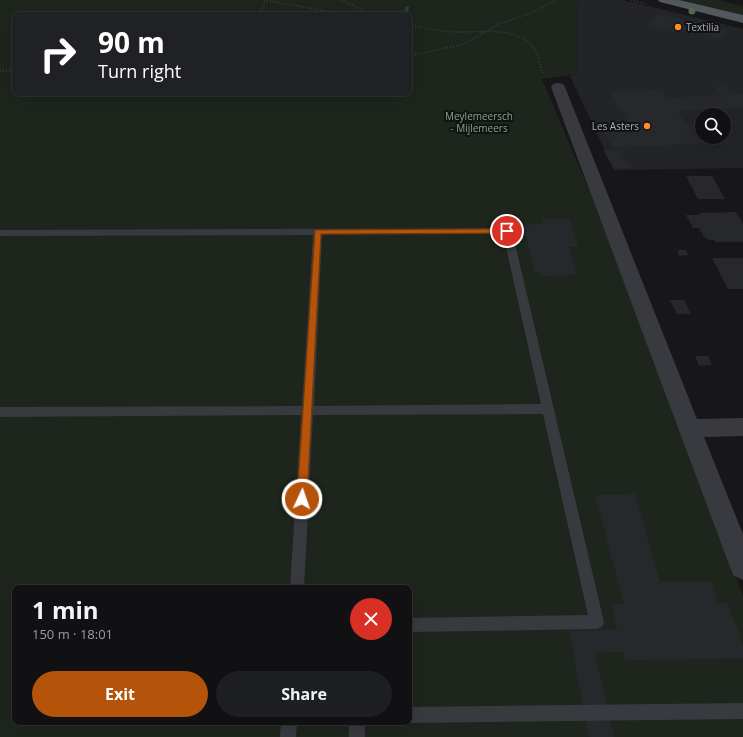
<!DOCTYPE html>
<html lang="en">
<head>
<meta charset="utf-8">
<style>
	body { margin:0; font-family:"Open Sans",sans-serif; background:#1e1f21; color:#f1f3f6; height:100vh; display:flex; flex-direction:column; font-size:15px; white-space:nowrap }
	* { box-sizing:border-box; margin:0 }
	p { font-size:13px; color:#9c9da0 }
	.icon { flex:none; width:22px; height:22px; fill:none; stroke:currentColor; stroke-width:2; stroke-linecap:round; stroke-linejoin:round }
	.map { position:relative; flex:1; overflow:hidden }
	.panel { position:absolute; left:12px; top:585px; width:400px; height:140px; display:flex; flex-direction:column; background:#111113; border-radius:8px; box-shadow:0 4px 16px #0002,0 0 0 1px #303133 }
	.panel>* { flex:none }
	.top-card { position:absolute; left:12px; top:12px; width:400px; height:84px; border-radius:8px; box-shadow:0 4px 16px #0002,0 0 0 1px #303133; background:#202124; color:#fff; overflow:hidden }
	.tools { position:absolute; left:695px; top:108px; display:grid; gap:8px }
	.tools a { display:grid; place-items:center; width:36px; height:36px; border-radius:50%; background:#111113; box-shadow:0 4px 16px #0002,0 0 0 1px #303133; font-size:20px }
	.pin { position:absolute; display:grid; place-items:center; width:34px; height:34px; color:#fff; margin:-17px; border:2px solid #fff; border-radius:50%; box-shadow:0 1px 4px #0007 }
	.me { position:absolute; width:44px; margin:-22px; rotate:3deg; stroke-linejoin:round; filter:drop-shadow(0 0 3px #0008) }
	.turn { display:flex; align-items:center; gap:14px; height:84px; padding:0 20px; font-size:18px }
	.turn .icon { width:52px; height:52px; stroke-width:2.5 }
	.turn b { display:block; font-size:28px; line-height:34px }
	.round { display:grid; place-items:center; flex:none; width:42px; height:42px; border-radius:21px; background:#1e1f21 }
	.overview { display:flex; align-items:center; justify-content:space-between; height:68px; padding:0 20px }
	h1 { font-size:24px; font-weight:700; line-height:30px }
	.button { display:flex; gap:8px; margin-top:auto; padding:8px 20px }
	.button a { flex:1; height:46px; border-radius:24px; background:#b45309; color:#fff; font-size:16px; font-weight:700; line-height:46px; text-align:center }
	.button a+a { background:#1e1f21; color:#f1f3f6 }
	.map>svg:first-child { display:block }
</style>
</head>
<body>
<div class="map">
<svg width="743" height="737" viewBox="0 0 743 737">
	<rect width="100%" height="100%" fill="#171719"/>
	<path fill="#232427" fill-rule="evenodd" d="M577 0H623L743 29V168L614 170 570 76 578 74ZM702 115H724V137H702Z"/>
	<g fill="#1d251c" fill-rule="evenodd">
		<path d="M0 0H577L578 74 542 79 592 197 743 595V737H0ZM15 15H409V93H15ZM15 588H409V722H15Z"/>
		<path d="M677 0H718L743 6V15Z"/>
	</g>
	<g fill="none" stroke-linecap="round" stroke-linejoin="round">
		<path fill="#2b3a3f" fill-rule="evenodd" d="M406 6 410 7 406 15H402Z"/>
	</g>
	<g fill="#27282b">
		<path d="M657 14 727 29 721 39 678 29 676 33 647 26Z"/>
		<path d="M724 86 731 95 743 94V108L677 111 689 127 702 126V137H724V134L731 142 614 148 604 131 633 130 610 92 661 90 667 98 721 95 714 87Z"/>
		<path d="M603 150H620L631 168 614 169Z"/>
		<path d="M686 176H712L725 199H698Z"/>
		<path d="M736 212 743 224V242H716L714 240H709L704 237 699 228H693L686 215H700L698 213Z"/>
		<path d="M542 219H569L578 247H569L577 275 541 276 540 273H535L526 236 510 234 508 225 543 224Z"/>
		<path d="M677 250H686L688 255 679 256Z"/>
		<path d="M712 258H743V289H728Z"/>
		<path d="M670 300H684L691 314H677Z"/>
		<path d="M695 356H708L712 365 699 366Z"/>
		<path d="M635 494 660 582H712L718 603H728L743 646V659L625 660 623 652 595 653 614 737H589L569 631 617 629 611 604H624L595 495Z"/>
	</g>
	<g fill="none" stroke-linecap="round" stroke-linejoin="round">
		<g stroke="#3d4246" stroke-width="1.5" stroke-dasharray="1 2" stroke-linecap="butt">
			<path d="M264 0 348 15"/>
			<path d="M341 0 373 15"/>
			<path d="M631 0 646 4"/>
			<path d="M256 15 262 9 265 1"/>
			<path d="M409 25C424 28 439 31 454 32 479 33 515 25 533 47 540 55 538 66 544 75"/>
			<path d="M409 56 464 44 499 24 534 12 556 0"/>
			<path d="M0 71 15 70"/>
		</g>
		<g fill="#383a3f" fill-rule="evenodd">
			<path d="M507 228 512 231 604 622 602 627 597 629 409 632V618L588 615 543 414 313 415 304 588H290L301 415 0 417V407L302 406 313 235 0 236V230ZM503 234 541 404 314 406 322 235Z"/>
			<path d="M743 703V719L409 723 407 722H409V707Z"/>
			<path d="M281 722H297L296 737H280Z"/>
			<rect x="349" y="722" width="16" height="15"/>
		</g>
		<path fill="#383a3f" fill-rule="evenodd" d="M558 83 563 84 565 87 697 419 743 418V436L704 437 743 534V580L734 576 730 567 551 87 553 84Z"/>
		<path fill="#53585e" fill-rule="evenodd" d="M658 0H679L743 15V23L660 2Z"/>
	</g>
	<circle fill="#526650" cx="692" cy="11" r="3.5"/>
	<path fill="#b45309" stroke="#753606" d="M507 229 511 231 510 233 321 234 307 499 306 503 302 504 298 503 297 499 315 230Z"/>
	<g fill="#ff8c29" stroke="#121215" stroke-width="1.5">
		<circle cx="678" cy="27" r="4"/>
		<circle cx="647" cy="126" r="4"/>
	</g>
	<g text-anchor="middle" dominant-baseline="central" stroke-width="4" stroke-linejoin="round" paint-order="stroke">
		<g font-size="10" fill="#a8b1bb" stroke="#121215" text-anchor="start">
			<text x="686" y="27">Textilia</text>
			<text x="639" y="126" text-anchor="end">Les Asters</text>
		</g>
		<g font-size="10" fill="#83a77d" stroke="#121215">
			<text x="479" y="116">Meylemeersch<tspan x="479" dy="12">- Mijlemeers</tspan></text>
		</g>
	</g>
</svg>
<div class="tools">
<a><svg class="icon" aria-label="search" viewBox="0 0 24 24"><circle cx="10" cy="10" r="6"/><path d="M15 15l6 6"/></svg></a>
</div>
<div class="pin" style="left:507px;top:231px;background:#d93025"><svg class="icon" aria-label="arrive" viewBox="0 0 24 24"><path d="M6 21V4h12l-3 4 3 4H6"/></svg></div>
<svg class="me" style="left:302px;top:499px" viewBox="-20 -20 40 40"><circle r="17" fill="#b45309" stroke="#fff" stroke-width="3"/><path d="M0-11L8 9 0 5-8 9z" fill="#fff"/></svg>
<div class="top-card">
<div class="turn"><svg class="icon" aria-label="right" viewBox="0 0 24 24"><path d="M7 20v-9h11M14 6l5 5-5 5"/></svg><div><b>90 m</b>Turn right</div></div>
</div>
<section class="panel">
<div class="overview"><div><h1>1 min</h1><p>150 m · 18:01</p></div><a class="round" style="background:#d93025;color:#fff"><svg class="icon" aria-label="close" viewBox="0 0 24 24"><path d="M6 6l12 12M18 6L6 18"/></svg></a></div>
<div class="button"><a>Exit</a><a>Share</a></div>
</section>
</div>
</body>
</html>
